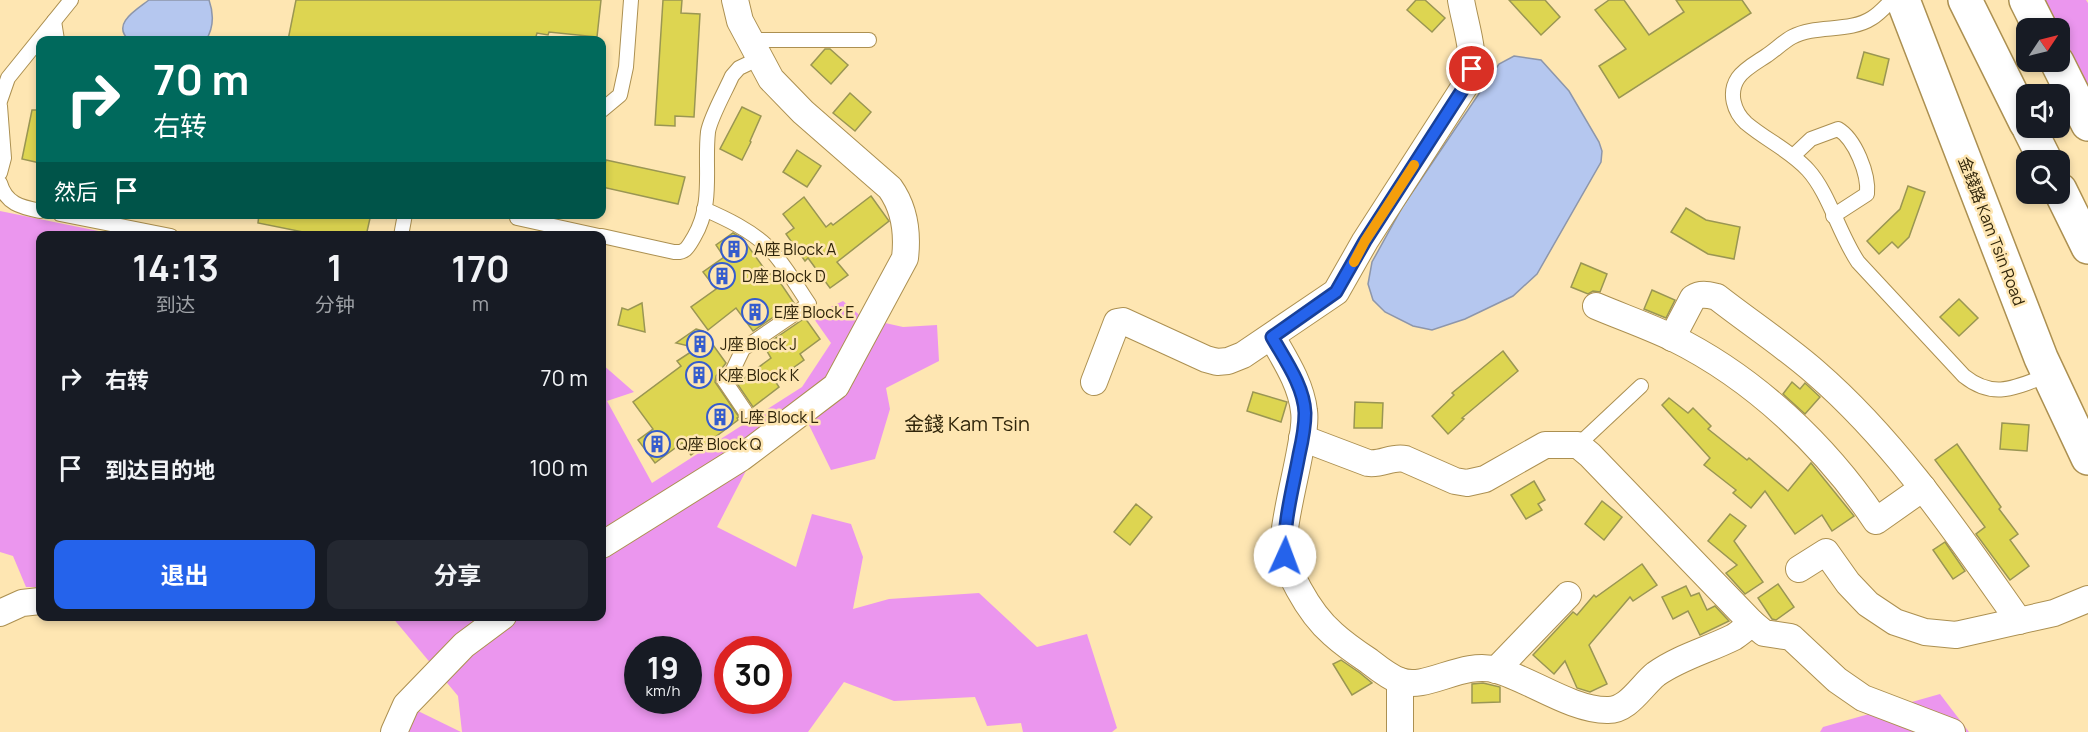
<!DOCTYPE html>
<html lang="zh">
<head>
<meta charset="utf-8">
<style>
	body { margin:0; font-family:Manrope,"Noto Sans SC",sans-serif; background:#242831; color:#f1f3f6; height:100vh; display:flex; flex-direction:column; font-size:22px; white-space:nowrap }
	* { box-sizing:border-box; margin:0 }
	p { font-size:20px; color:#9ea1a6 }
	.icon { flex:none; width:33px; height:33px; fill:none; stroke:currentColor; stroke-width:2; stroke-linecap:round; stroke-linejoin:round }
	.map { position:relative; flex:1; overflow:hidden }
	.panel { position:absolute; left:36px; top:231px; width:570px; height:390px; display:flex; flex-direction:column; background:#171b24; border-radius:12px; box-shadow:0 3px 9px #0003 }
	.panel>* { flex:none }
	.top-card { position:absolute; left:36px; top:36px; width:570px; height:183px; border-radius:12px; box-shadow:0 3px 9px #0003; background:#00695c; color:#fff; overflow:hidden }
	.needle { width:39px; rotate:55deg }
	.fabs { position:absolute; left:2016px; top:18px; display:grid; gap:12px }
	.fabs a { display:grid; place-items:center; width:54px; height:54px; border-radius:12px; background:#171b24; box-shadow:0 3px 9px #0003; font-size:30px }
	.speed { position:absolute; left:624px; top:636px; display:flex; gap:12px; font-size:30px; font-weight:700; text-align:center }
	.speed>* { display:grid; place-content:center; width:78px; height:78px; border-radius:50%; background:#171b24; box-shadow:0 3px 9px #0003; line-height:1 }
	.speed small { font-size:15px; font-weight:400 }
	.speed .limit { border:9px solid #d22; background:#fff; color:#111 }
	.pin { position:absolute; display:grid; place-items:center; width:51px; height:51px; color:#fff; margin:-26px; border:3px solid #fff; border-radius:50%; box-shadow:0 2px 6px #0007 }
	.me { position:absolute; width:66px; margin:-33px; rotate:2deg; stroke-linejoin:round; filter:drop-shadow(0 0 4px #0008) }
	.turn { display:flex; align-items:center; gap:21px; height:126px; padding:0 18px; font-size:27px }
	.turn .icon { width:78px; height:78px; stroke-width:2.5 }
	.turn b { display:block; font-size:42px; line-height:51px }
	.then { display:flex; align-items:center; height:57px; padding:0 18px; background:#0003; gap:12px; font-size:22px }
	.eta { display:flex; justify-content:space-evenly; align-items:center; height:102px; text-align:center }
	.eta b { font-size:36px; font-weight:700; line-height:42px }
	.primary-button { display:flex; gap:12px; margin-top:auto; padding:12px 18px }
	.primary-button a { flex:1; height:69px; border-radius:12px; background:#2563eb; color:#fff; font-size:24px; font-weight:700; line-height:69px; text-align:center }
	.primary-button a+a { background:#242831; color:#f1f3f6 }
	ul { padding:0; list-style:none }
	li { display:flex; align-items:center; gap:18px; height:90px; padding:0 18px }
	li div { flex:1 }
	li b { display:block; font-size:22px }
	li em { font-style:normal }
	.map>svg:first-child { display:block }
</style>
</head>
<body>
<div class="map">
<svg width="2088" height="732" viewBox="0 0 2088 732">
	<rect width="100%" height="100%" fill="#fee6b2"/>
	<g fill="#eb96ee" fill-rule="evenodd">
		<path d="M2045 0H2086L2088 3V85Z"/>
		<path d="M0 211 118 235 40 236V587H26L13 556 0 552Z"/>
		<path d="M843 301 863 318 903 327 937 325 939 361 886 388 890 409 875 459 831 470 808 423 751 461 717 527 796 567 812 514 851 524 863 557 853 609 889 599 979 593 1037 647 1087 634 1117 728 1112 732H1023L1021 723 987 726 975 697 894 701 844 682 808 732H462L458 696 392 617 602 616V364L634 392 607 401 652 483 802 387 831 343 812 316ZM638 650H688V700H638ZM728 650H778V700H728Z"/>
		<path d="M1940 694 1969 732H1820L1823 727Z"/>
		<path d="M418 711 461 732H399L403 716Z"/>
	</g>
	<g fill="#b5c7ef" stroke="#8d96aa" stroke-width="1.5">
		<path d="M149 0H209C214 14 214 27 206 40H129C111 24 136 10 149 0Z"/>
		<path d="M1514 56 1541 60 1569 91 1599 142 1602 151 1601 162 1537 274 1513 296 1465 319 1432 330 1413 326 1385 312 1373 300 1368 284 1372 262 1403 206 1499 64Z"/>
	</g>
	<g fill="#ddd551" stroke="#9a9653" stroke-width="1.5">
		<path d="M296 0H601L597 37 549 32 548 35 537 33 535 40H288Z"/>
		<path d="M663 0H682L681 13 700 14 694 117 675 116V126L655 125Z"/>
		<path d="M1416 0H1425L1445 18 1432 32 1407 10Z"/>
		<path d="M1509 0H1545L1560 17 1541 35Z"/>
		<path d="M1609 0H1624L1649 35 1684 12 1676 0H1742L1751 13 1619 98 1599 66 1626 49 1595 10Z"/>
		<path d="M825 49H830L848 65 831 84 811 65Z"/>
		<path d="M1864 52 1889 59 1883 85 1857 78Z"/>
		<path d="M850 93 871 112 855 131 833 113Z"/>
		<path d="M742 107 761 116 750 141 751 142 742 160 720 149Z"/>
		<path d="M32 110H40V163L22 159Z"/>
		<path d="M797 150 821 166 807 187 783 172Z"/>
		<path d="M606 160 685 177 678 204 602 187V177Z"/>
		<path d="M1908 186 1925 192 1909 237 1898 248 1892 242 1879 254 1867 241 1900 209Z"/>
		<path d="M871 196 889 221 837 262 848 275 830 288 808 258 805 261 786 234 794 228 783 214 804 197 826 227 831 223 833 225Z"/>
		<path d="M1686 208 1706 220 1740 227 1734 259 1708 254 1671 232Z"/>
		<path d="M259 214H371L366 236H323L258 223Z"/>
		<path d="M733 233 742 238 769 275 773 272 794 303 753 331 736 308 708 330 691 307 716 289 703 272 724 257 716 245Z"/>
		<path d="M1581 263 1607 274 1600 292 1593 291 1588 294 1571 287Z"/>
		<path d="M1652 290 1675 300 1666 318 1644 309Z"/>
		<path d="M1959 299 1978 318 1959 336 1940 317Z"/>
		<path d="M642 303 645 332 618 325 622 308 628 310Z"/>
		<path d="M805 318 820 339 800 354 804 360 775 381 779 387 753 407 736 382 738 379 740 381 771 358 764 346Z"/>
		<path d="M696 329 703 331 726 363 716 376 715 382 739 417 737 418 738 420 691 455 682 443 655 463 638 440 653 429 633 402 681 366 677 361 697 348 676 343Z"/>
		<path d="M1503 351 1518 371 1462 418 1464 419 1448 434 1432 416 1454 395 1452 393Z"/>
		<path d="M1792 382 1800 389 1805 383 1820 397 1805 414 1783 394Z"/>
		<path d="M1253 392 1287 402 1281 422 1247 411Z"/>
		<path d="M1669 398 1688 413 1693 408 1711 426 1708 429 1747 460 1749 458 1788 491 1811 463 1854 516 1832 531 1822 515 1795 534 1765 491 1751 508 1733 493 1736 490 1704 465 1710 458 1662 405Z"/>
		<path d="M1355 402 1383 403 1382 428H1354Z"/>
		<path d="M2002 423 2029 425 2027 451 2000 449Z"/>
		<path d="M1957 444 2001 507 1999 509 2018 534 2010 540 2029 566 2010 580 1976 534 1985 527 1935 460Z"/>
		<path d="M1534 481 1545 500 1538 504 1542 510 1526 519 1511 495Z"/>
		<path d="M1602 501 1622 517 1604 540 1585 524Z"/>
		<path d="M1136 504 1152 517 1130 545 1114 532Z"/>
		<path d="M1730 514 1746 526 1734 541 1763 582 1745 594 1726 573 1737 565 1708 541Z"/>
		<path d="M1945 542 1965 571 1953 579 1933 550Z"/>
		<path d="M1642 564 1657 585 1633 601 1630 597 1589 645 1607 684 1590 692 1577 688 1565 661 1554 674 1533 655 1573 612 1577 615 1594 595 1596 597Z"/>
		<path d="M1778 584 1794 607 1776 620 1772 619 1758 598Z"/>
		<path d="M1686 586 1691 596 1699 593 1707 610 1715 606 1729 621 1700 635 1688 611 1673 619 1662 597Z"/>
		<path d="M1341 660 1360 673 1372 683 1352 695 1333 664Z"/>
		<path d="M1483 683 1500 687V702L1472 703V684Z"/>
	</g>
	<g fill="none" stroke-linecap="round" stroke-linejoin="round">
		<defs>
			<g id="service">
				<path d="M1892 0C1886 6 1879 14 1872 18 1849 33 1816 24 1792 37 1783 42 1775 50 1766 56 1757 62 1744 69 1738 78 1728 93 1734 112 1746 123 1766 140 1791 151 1808 170 1829 193 1839 234 1858 262L1964 376C1994 400 2016 387 2048 375"/>
				<path d="M54 21 57 40"/>
				<path d="M751 40H869"/>
				<path d="M0 101 8 78 71 0"/>
				<path d="M0 106 4 158 0 173"/>
				<path d="M602 110 620 95 626 67 631 0"/>
				<path d="M1793 156 1811 139 1838 129C1855 139 1869 174 1867 194L1833 216"/>
				<path d="M0 183C6 204 21 207 40 211"/>
				<path d="M704 209C727 219 750 230 768 247 784 263 796 285 809 304L743 349 731 374 724 380 745 411"/>
				<path d="M60 214 171 236"/>
				<path d="M517 218 599 236"/>
				<path d="M401 236 405 214"/>
				<path d="M602 236 674 252C686 253 688 247 694 237 714 203 704 168 708 132 710 118 726 90 732 76L739 68 760 58"/>
				<path d="M1578 445 1641 386"/>
			</g>
			<g id="minor">
				<path d="M1596 306C1622 317 1648 326 1673 338 1754 378 1826 446 1876 521L1923 488"/>
				<path d="M1272 337C1285 360 1301 384 1304 411 1306 424 1302 439 1300 451 1295 479 1287 508 1284 536 1280 566 1311 615 1333 634 1344 644 1357 653 1369 661 1378 668 1389 677 1400 681 1427 691 1462 660 1497 670 1531 680 1572 710 1607 710 1628 711 1641 686 1656 674 1680 657 1708 650 1734 637 1740 633 1746 628 1752 623"/>
				<path d="M1672 338 1693 298C1701 293 1708 295 1717 297 1749 322 1784 345 1815 372 1896 442 1957 533 2019 621"/>
				<path d="M1094 382 1117 322 1123 321 1206 359 1217 362 1228 361 1243 355 1336 292 1365 241 1470 78C1476 54 1465 24 1461 0"/>
				<path d="M1302 438 1368 463C1382 465 1392 456 1405 459L1455 481 1467 483 1485 479 1545 445H1578L1590 455 1752 623 1764 633 1791 637 1837 680 1863 698 1952 732"/>
				<path d="M602 545 741 458 836 386 905 258C908 232 905 209 890 188L803 112 771 79 740 21 735 0"/>
				<path d="M1799 569 1826 552 1848 583 1868 604 1895 622 1925 632 1956 635 2054 613 2088 599"/>
				<path d="M0 613 22 603 40 601"/>
				<path d="M1496 670 1568 595"/>
				<path d="M1400 681V732"/>
				<path d="M394 732 406 705 464 645 503 616"/>
			</g>
			<path id="tertiary" d="M1903 0 2041 358 2088 458"/>
			<g id="motorway">
				<path d="M1965 0 2026 123"/>
				<path d="M2026 0 2040 28"/>
				<path d="M2057 62 2088 124"/>
				<path d="M2029 128 2045 160"/>
				<path d="M2060 190 2088 247"/>
			</g>
		</defs>
		<use href="#service" stroke="#ac9051" stroke-width="16"/>
		<use href="#minor" stroke="#ac9051" stroke-width="28"/>
		<use href="#tertiary" stroke="#ac9051" stroke-width="36"/>
		<use href="#motorway" stroke="#ac9051" stroke-width="36"/>
		<use href="#service" stroke="#fff" stroke-width="14"/>
		<use href="#minor" stroke="#fff" stroke-width="26"/>
		<use href="#tertiary" stroke="#fff" stroke-width="33"/>
		<use href="#motorway" stroke="#fff" stroke-width="33"/>
	</g>
	<g fill="none" stroke-linecap="round" stroke-linejoin="round">
		<defs>
			<path id="route" d="M1285 556C1283 523 1293 488 1299 455 1302 442 1305 427 1305 413 1304 386 1285 360 1272 337L1336 292 1365 241 1470 78 1472 69"/>
		</defs>
		<use href="#route" stroke="#184099" stroke-width="15"/>
		<use href="#route" stroke="#2563eb" stroke-width="10"/>
		<path stroke="#f59e0b" stroke-width="10" d="M1354 262 1365 241 1414 165"/>
	</g>
	<defs>
		<symbol id="building-ring" viewBox="-11 -11 22 22"><circle r="9.5" fill="#fee6b2" stroke="#355ccd" stroke-width="1.5"/><path d="M-4-6H4V6H1V3H-1V6H-4ZM-2.5-4.3h1.7v1.8h-1.7ZM.8-4.3h1.7v1.8H.8ZM-2.5-1h1.7V.8h-1.7ZM.8-1h1.7V.8H.8Z" fill="#355ccd"/></symbol>
	</defs>
	<g fill-rule="evenodd">
		<use href="#building-ring" x="719" y="234" width="30" height="30"/>
		<use href="#building-ring" x="707" y="261" width="30" height="30"/>
		<use href="#building-ring" x="740" y="297" width="30" height="30"/>
		<use href="#building-ring" x="685" y="329" width="30" height="30"/>
		<use href="#building-ring" x="684" y="360" width="30" height="30"/>
		<use href="#building-ring" x="705" y="402" width="30" height="30"/>
		<use href="#building-ring" x="642" y="429" width="30" height="30"/>
	</g>
	<g text-anchor="middle" dominant-baseline="central" stroke-width="5" stroke-linejoin="round" paint-order="stroke">
		<g font-size="16" fill="#30250a" stroke="#fee6b2">
			<text transform="translate(1992 231) rotate(69)">金錢路 Kam Tsin Road</text>
		</g>
		<g font-size="16" fill="#30250a" stroke="#fee6b2" text-anchor="start">
			<text x="754" y="249">A座 Block A</text>
			<text x="742" y="276">D座 Block D</text>
			<text x="774" y="312">E座 Block E</text>
			<text x="720" y="344">J座 Block J</text>
			<text x="718" y="375">K座 Block K</text>
			<text x="740" y="417">L座 Block L</text>
			<text x="676" y="444">Q座 Block Q</text>
		</g>
		<g font-size="20" fill="#30250a" stroke="#fee6b2">
			<text x="967" y="423">金錢 Kam Tsin</text>
		</g>
	</g>
</svg>
<div class="fabs">
<a><svg class="needle" viewBox="-14 -14 28 28"><path d="M0-13l5 13h-10z" fill="#e53935"/><path d="M0 13l5-13h-10z" fill="#9ea1a6"/></svg></a>
<a><svg class="icon" aria-label="sound" viewBox="0 0 24 24"><path d="M4 9h4l5-4v14l-5-4H4zM17 9q2 3 0 6"/></svg></a>
<a><svg class="icon" aria-label="search" viewBox="0 0 24 24"><circle cx="10" cy="10" r="6"/><path d="M15 15l6 6"/></svg></a>
</div>
<div class="speed"><div>19<small>km/h</small></div><div class="limit">30</div></div>
<div class="pin" style="left:1472px;top:69px;background:#d93025"><svg class="icon" aria-label="arrive" viewBox="0 0 24 24"><path d="M6 21V4h12l-3 4 3 4H6"/></svg></div>
<svg class="me" style="left:1285px;top:556px" viewBox="-20 -20 40 40"><circle r="19" fill="#fff"/><path d="M0-13L10 11 0 6-10 11z" fill="#2563eb"/></svg>
<div class="top-card">
<div class="turn"><svg class="icon" aria-label="right" viewBox="0 0 24 24"><path d="M7 20v-9h11M14 6l5 5-5 5"/></svg><div><b>70 m</b>右转</div></div>
<div class="then">然后<svg class="icon" aria-label="arrive" viewBox="0 0 24 24"><path d="M6 21V4h12l-3 4 3 4H6"/></svg></div>
</div>
<section class="panel">
<div class="eta">
<div><b>14:13</b><p>到达</p></div>
<div><b>1</b><p>分钟</p></div>
<div><b>170</b><p>m</p></div>
</div>
<ul>
<li><svg class="icon" aria-label="right" viewBox="0 0 24 24"><path d="M7 20v-9h11M14 6l5 5-5 5"/></svg><div><b>右转</b></div><em>70 m</em></li>
<li><svg class="icon" aria-label="arrive" viewBox="0 0 24 24"><path d="M6 21V4h12l-3 4 3 4H6"/></svg><div><b>到达目的地</b></div><em>100 m</em></li>
</ul>
<div class="primary-button"><a>退出</a><a>分享</a></div>
</section>
</div>
</body>
</html>
